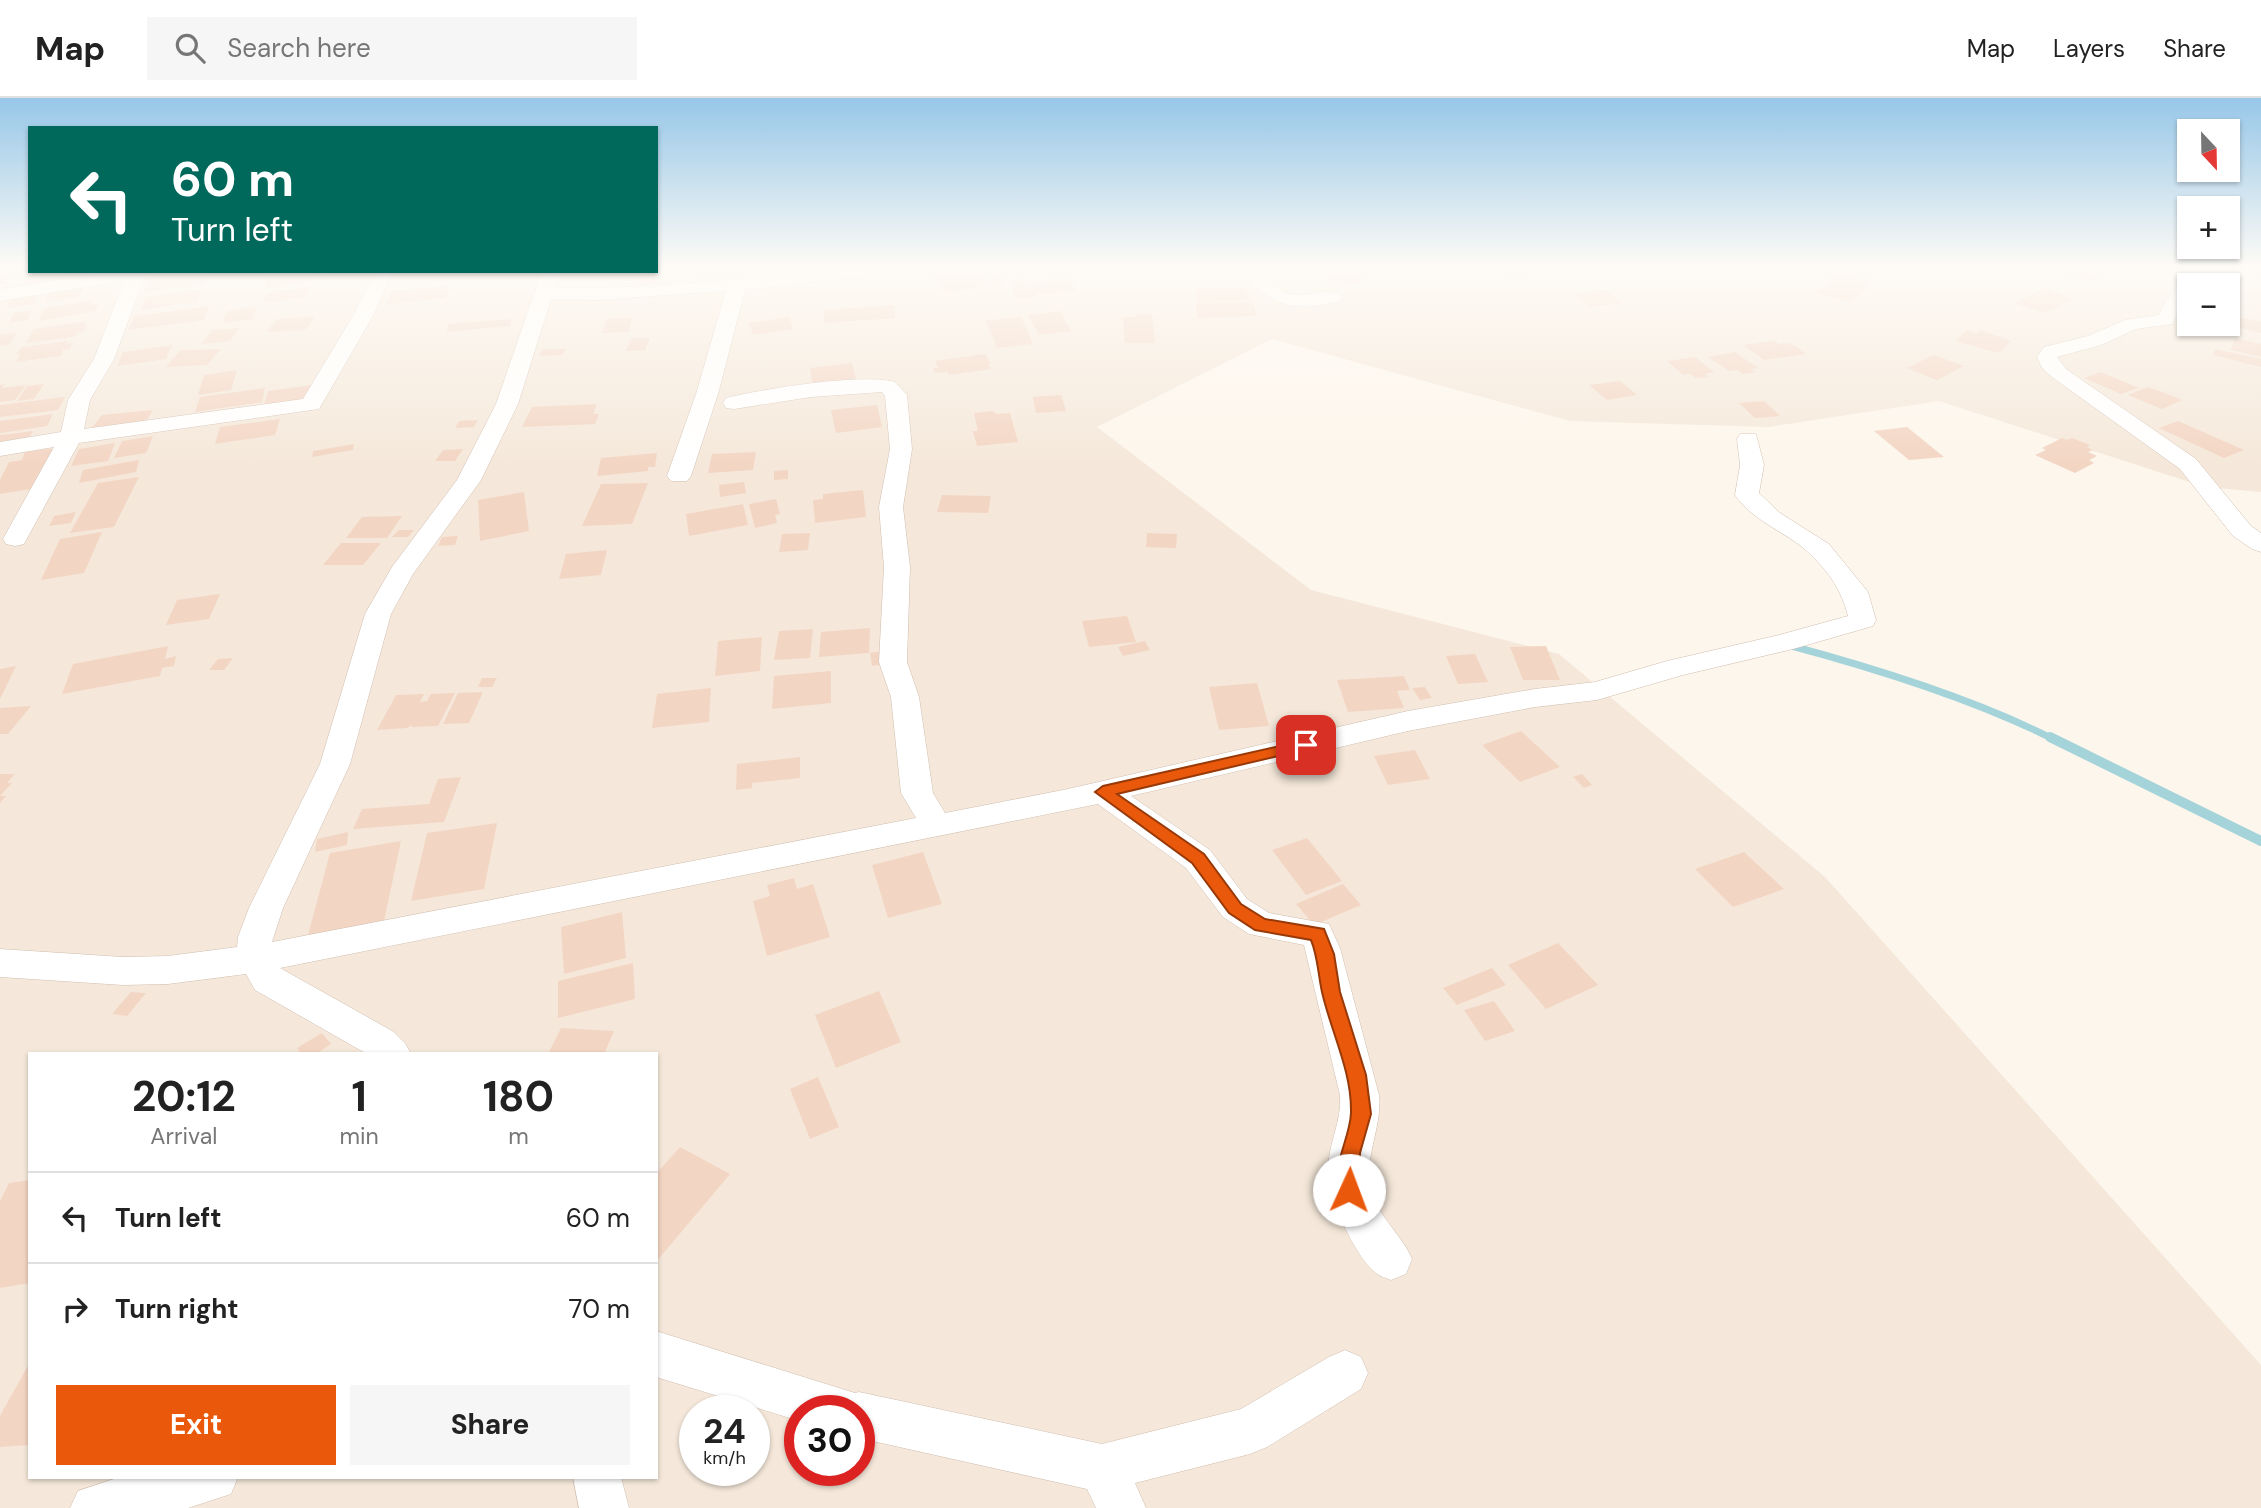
<!DOCTYPE html>
<html lang="en">
<head>
<meta charset="utf-8">
<style>
	body { margin:0; font-family:"DM Sans",sans-serif; background:#f6f6f6; color:#222; height:100vh; display:flex; flex-direction:column; font-size:26px; white-space:nowrap }
	* { box-sizing:border-box; margin:0 }
	p { font-size:23px; color:#767676 }
	.icon { flex:none; width:38px; height:38px; fill:none; stroke:currentColor; stroke-width:2; stroke-linecap:round; stroke-linejoin:round }
	.map { position:relative; flex:1; overflow:hidden }
	.drawer { position:absolute; left:28px; top:954px; width:630px; height:427px; display:flex; flex-direction:column; background:#fff; border-radius:0px; box-shadow:0 2px 5px #0004 }
	.drawer>* { flex:none }
	.top-card { position:absolute; left:28px; top:28px; width:630px; height:147px; border-radius:0px; box-shadow:0 2px 5px #0004; background:#00695c; color:#fff; overflow:hidden }
	.needle { width:46px; rotate:158deg }
	.fabs { position:absolute; left:2177px; top:21px; display:grid; gap:14px }
	.fabs a { display:grid; place-items:center; width:63px; height:63px; border-radius:0px; background:#fff; box-shadow:0 2px 5px #0004; font-size:35px }
	.speed { position:absolute; left:679px; top:1297px; display:flex; gap:14px; font-size:35px; font-weight:700; text-align:center }
	.speed>* { display:grid; place-content:center; width:91px; height:91px; border-radius:50%; background:#fff; box-shadow:0 2px 5px #0004; line-height:1 }
	.speed small { font-size:18px; font-weight:400 }
	.speed .limit { border:10px solid #d22; background:#fff; color:#111 }
	.pin { position:absolute; display:grid; place-items:center; width:60px; height:60px; color:#fff; margin:-30px; border-radius:14px; box-shadow:0 4px 10px #0006 }
	.me { position:absolute; width:77px; margin:-38px; rotate:2deg; stroke-linejoin:round; filter:drop-shadow(0 0 5px #0008) }
	.turn { display:flex; align-items:center; gap:24px; height:147px; padding:0 28px; font-size:32px }
	.turn .icon { width:91px; height:91px; stroke-width:2.5 }
	.turn b { display:block; font-size:49px; line-height:60px }
	.eta { display:flex; justify-content:space-evenly; align-items:center; height:119px; text-align:center }
	.eta b { font-size:42px; font-weight:700; line-height:49px }
	.action { display:flex; gap:14px; margin-top:auto; padding:14px 28px }
	.action a { flex:1; height:80px; border-radius:0px; background:#ea580c; color:#fff; font-size:28px; font-weight:700; line-height:80px; text-align:center }
	.action a+a { background:#f6f6f6; color:#222 }
	ul { padding:0; list-style:none }
	li { display:flex; align-items:center; gap:21px; height:91px; padding:0 28px; border-top:2px solid #e0e0e0 }
	li div { flex:1 }
	li b { display:block; font-size:26px }
	li em { font-style:normal }
	header { display:flex; align-items:center; gap:42px; box-sizing:border-box; height:98px; padding:0 35px; background:#fff; border-bottom:2px solid #e0e0e0 }
	header strong { font-size:33px }
	nav { display:flex; gap:38px; margin-inline-start:auto; font-size:24px }
	.search { width:490px; height:63px; background:#f6f6f6; display:flex; align-items:center; gap:18px; box-sizing:border-box; padding:0 24px; border-radius:0px; color:#767676; font-size:26px }
	.map>svg:first-child { display:block }
</style>
</head>
<body>
<header>
<strong>Map</strong>
<div class="search"><svg class="icon" aria-label="search" viewBox="0 0 24 24"><circle cx="10" cy="10" r="6"/><path d="M15 15l6 6"/></svg>Search here</div>
<nav><a>Map</a><a>Layers</a><a>Share</a></nav>
</header>
<div class="map">
<svg width="2261" height="1410" viewBox="0 0 2261 1410">
	<rect width="100%" height="100%" fill="#fdf6ec"/>
	<path fill="#f5e8da" fill-rule="evenodd" d="M0 171H30V173L2261 171V394L2205 389 1939 303 1768 329 1570 323 1272 241 1097 329 1311 492 1559 556 1825 779 2261 1267V1410H0ZM2189 187H2228V226H2189ZM30 956H656V1379H30ZM695 1312H754V1372H695ZM800 1312H859V1372H800Z"/>
	<g fill="none" stroke-linecap="round" stroke-linejoin="round">
		<path stroke="#a5d3da" stroke-width="7" d="M1788 547C1874 570 1974 601 2053 641"/>
		<path stroke="#a5d3da" stroke-width="10" d="M2050 639 2261 743"/>
	</g>
	<g fill="#f3d5c3">
		<path d="M0 171H20L16 179 7 181 4 186 0 187Z"/>
		<path d="M701 171H733L735 177 703 181Z"/>
		<path d="M949 171H978L992 186 947 195 929 174Z"/>
		<path d="M983 171H995L1006 186 994 188Z"/>
		<path d="M1005 171H1029V172L1002 177 998 172Z"/>
		<path d="M1091 171H1151V173L1093 176Z"/>
		<path d="M1326 171H1358L1362 186 1342 187 1341 184H1329Z"/>
		<path d="M1497 171H1527L1534 177 1507 180Z"/>
		<path d="M2075 171 2102 177 2097 184 2069 178Z"/>
		<path d="M47 173H77L73 180 24 186 31 175Z"/>
		<path d="M311 173V183L265 191 266 179Z"/>
		<path d="M320 173H335L336 180 321 182Z"/>
		<path d="M210 174 206 186 144 194 149 182Z"/>
		<path d="M1835 175 1867 182 1865 184 1870 185 1852 204 1815 195 1830 185 1825 184Z"/>
		<path d="M656 178 657 186 635 187 634 184 640 183 639 180Z"/>
		<path d="M1068 180 1077 193 1036 196 1038 198 1016 201 1009 183 1024 181 1026 185Z"/>
		<path d="M84 188 79 199 44 204 49 192Z"/>
		<path d="M450 188 446 200 386 206 392 193Z"/>
		<path d="M309 189 307 199 263 205 266 195Z"/>
		<path d="M1246 190 1250 202 1198 204 1195 191Z"/>
		<path d="M2044 190 2074 201 2044 215 2014 205 2035 195 2054 201 2035 194Z"/>
		<path d="M201 192 197 204 141 212 146 199Z"/>
		<path d="M1606 192 1623 205 1590 209 1574 196Z"/>
		<path d="M39 194 34 206 7 210 13 198Z"/>
		<path d="M91 203 90 207 98 206 96 213 39 223 44 210Z"/>
		<path d="M1253 204 1257 218 1198 220 1195 205Z"/>
		<path d="M894 207 895 220 824 225V212Z"/>
		<path d="M209 208 204 222 128 232 135 218Z"/>
		<path d="M256 209 253 221 223 225 227 213Z"/>
		<path d="M32 212 28 222 9 225 14 215Z"/>
		<path d="M1060 213 1071 233 1039 237 1028 217Z"/>
		<path d="M1135 216H1152L1155 245H1125L1123 219H1136Z"/>
		<path d="M315 219 305 232 266 234 278 221Z"/>
		<path d="M789 219 793 231 753 237 749 225Z"/>
		<path d="M1021 219 1033 246 997 250 986 223Z"/>
		<path d="M2238 219 2261 224V235L2236 229Z"/>
		<path d="M632 220 628 234 602 235 607 221Z"/>
		<path d="M512 221 510 228 446 234 449 226Z"/>
		<path d="M85 224 84 227 87 226 84 234 76 235 74 239 26 245 34 231Z"/>
		<path d="M239 230 230 243 202 246 212 232Z"/>
		<path d="M1967 232 1977 235 1980 232 2011 243 1999 255 1955 243Z"/>
		<path d="M17 235 9 247 0 248V237Z"/>
		<path d="M631 240H650L645 252 626 253Z"/>
		<path d="M2235 240 2261 246V259L2231 252Z"/>
		<path d="M68 243 66 246 72 245 70 251 63 252 61 258 16 264 20 256H15L23 249Z"/>
		<path d="M1774 243 1779 246 1790 245 1807 256 1764 262 1743 247Z"/>
		<path d="M172 247 166 261 117 268 123 254Z"/>
		<path d="M221 251 207 267 166 269 181 252Z"/>
		<path d="M543 251H566L562 257 539 258Z"/>
		<path d="M2215 251 2261 261V269L2213 257Z"/>
		<path d="M1735 254 1758 270 1751 271 1755 274 1742 276 1737 272 1729 273 1708 259Z"/>
		<path d="M985 256 991 266H988L991 271 949 277 948 274 935 275 933 270H938L935 263Z"/>
		<path d="M1934 257 1964 268 1937 282 1907 270Z"/>
		<path d="M1695 259 1714 274 1705 276 1709 279 1696 280 1690 276 1683 277 1667 263Z"/>
		<path d="M852 265 856 282 813 287 810 270Z"/>
		<path d="M237 272 231 292 198 297 204 277Z"/>
		<path d="M2101 274 2139 290 2121 296 2084 280Z"/>
		<path d="M1620 283 1637 297 1607 302 1589 287Z"/>
		<path d="M4 286 2 290 26 287 15 302 0 304V287Z"/>
		<path d="M44 286 34 301 17 303 27 288Z"/>
		<path d="M311 287 308 300 264 307 268 293Z"/>
		<path d="M2147 289 2157 292 2182 302 2162 311 2128 297Z"/>
		<path d="M265 290 262 304 195 314 200 299Z"/>
		<path d="M1061 297 1066 313 1036 315 1033 299Z"/>
		<path d="M65 299 58 312 0 319V307Z"/>
		<path d="M1764 303 1780 318 1755 320 1739 305Z"/>
		<path d="M597 306 593 316H599L595 326 522 329 532 309Z"/>
		<path d="M877 307 882 329 836 335 831 312Z"/>
		<path d="M153 312 145 325 92 330 102 317Z"/>
		<path d="M992 313 997 316 1010 315 1018 344 977 348 973 333H978L974 315Z"/>
		<path d="M53 316 47 328 0 335V323Z"/>
		<path d="M280 321 275 337 215 346 220 329Z"/>
		<path d="M478 322 474 329 455 330 459 323Z"/>
		<path d="M2178 323 2244 352 2224 360 2159 330Z"/>
		<path d="M1907 329 1944 359 1909 362 1874 333Z"/>
		<path d="M33 333 26 345 0 348V337Z"/>
		<path d="M153 338 146 355 114 360 122 343Z"/>
		<path d="M2062 340 2066 342 2072 340 2090 347 2087 349 2093 352 2088 354 2097 358 2089 362 2094 365 2075 375 2035 357 2046 352 2042 350Z"/>
		<path d="M115 345 108 363 71 368 79 351Z"/>
		<path d="M354 346 353 352 312 359 313 353Z"/>
		<path d="M57 350 37 390 0 396V382L9 364 22 362 25 354Z"/>
		<path d="M463 351 455 363H435L443 352Z"/>
		<path d="M756 354 753 372 708 375 712 356Z"/>
		<path d="M657 355 655 369H648V373L597 378 601 360Z"/>
		<path d="M139 362 136 374 79 385 83 372Z"/>
		<path d="M788 372V381L774 382V373Z"/>
		<path d="M139 379 114 429 70 435 98 385Z"/>
		<path d="M744 384 746 395 720 399 719 387Z"/>
		<path d="M648 385 632 426 582 428 601 386Z"/>
		<path d="M863 392 866 419 815 425 813 402 823 401V396Z"/>
		<path d="M524 394 529 433 480 443 478 402Z"/>
		<path d="M942 397 991 398 988 415 937 414Z"/>
		<path d="M776 401 780 416 775 417 777 425 755 430 749 406Z"/>
		<path d="M743 406 748 427 689 438 686 416Z"/>
		<path d="M76 414 71 425 49 428 54 418Z"/>
		<path d="M402 418 387 440H346L362 419Z"/>
		<path d="M399 432H414L408 439H392Z"/>
		<path d="M102 434 84 475 41 482 60 441Z"/>
		<path d="M810 435 808 452 779 454 782 436Z"/>
		<path d="M1147 435 1177 436 1176 450 1146 449Z"/>
		<path d="M458 438 455 447 438 448 442 439Z"/>
		<path d="M341 445H381L363 467H323Z"/>
		<path d="M607 452 601 477 559 481 566 456Z"/>
		<path d="M220 496 209 521 166 527 177 502Z"/>
		<path d="M1127 518 1136 544 1089 549 1082 523Z"/>
		<path d="M870 530 869 555 819 559 821 534Z"/>
		<path d="M813 531 810 560 774 562 779 533Z"/>
		<path d="M762 539 760 573 715 578 718 543Z"/>
		<path d="M1145 543 1150 552 1123 558 1118 549Z"/>
		<path d="M168 548 165 561 176 558 174 568 162 570 160 578 62 596 73 566Z"/>
		<path d="M1546 548 1560 582H1523L1510 549Z"/>
		<path d="M882 553 885 566 872 568 870 555Z"/>
		<path d="M1475 556 1488 584 1458 586 1446 558Z"/>
		<path d="M233 560 224 572H209L218 561Z"/>
		<path d="M16 568 0 601V571Z"/>
		<path d="M831 573V605L772 611 774 578Z"/>
		<path d="M1404 578 1410 592 1397 593 1404 610 1348 614 1337 582Z"/>
		<path d="M482 580H497L492 589H478Z"/>
		<path d="M1257 585 1269 628 1219 632 1209 589Z"/>
		<path d="M1425 589 1432 600 1420 602 1412 590Z"/>
		<path d="M711 590 709 624 652 630 657 596Z"/>
		<path d="M483 594 469 625 443 626 458 595Z"/>
		<path d="M455 595 438 628 411 629 413 626 407 630 377 632 396 597 424 596 420 604 427 603 431 596Z"/>
		<path d="M31 608 8 636H0V610Z"/>
		<path d="M1521 633 1560 669 1520 684 1482 647Z"/>
		<path d="M1415 652 1430 681 1388 687 1374 658Z"/>
		<path d="M800 659V680L752 685V690L736 692 737 666Z"/>
		<path d="M0 676H15L7 685H12L0 698H6L0 705Z"/>
		<path d="M1582 676 1592 687 1584 690 1573 679Z"/>
		<path d="M461 679 444 724 353 731 362 711 429 706 438 681Z"/>
		<path d="M497 725 484 791 411 803 427 735Z"/>
		<path d="M348 734 347 747 315 754 317 741Z"/>
		<path d="M1307 740 1342 783 1306 797 1272 752Z"/>
		<path d="M401 743 383 828 307 841 330 755Z"/>
		<path d="M923 754 942 806 888 820 872 767Z"/>
		<path d="M1744 754 1784 791 1733 809 1695 771Z"/>
		<path d="M794 780 797 791 813 786 830 839 767 858 753 803 770 798 767 787Z"/>
		<path d="M1343 786 1361 807 1314 827 1296 806Z"/>
		<path d="M622 814 626 860 564 876 561 829Z"/>
		<path d="M1558 845 1598 887 1546 911 1508 867Z"/>
		<path d="M633 865 635 901 558 920V883Z"/>
		<path d="M1492 870 1506 887 1457 907 1443 890Z"/>
		<path d="M879 893 901 944 836 970 815 917Z"/>
		<path d="M131 894 146 895 127 918 112 916Z"/>
		<path d="M1494 903 1515 933 1485 943 1464 912Z"/>
		<path d="M561 930 614 933 604 956H548Z"/>
		<path d="M322 935 331 946 316 956H301L297 950Z"/>
		<path d="M818 979 839 1029 810 1041 790 991Z"/>
		<path d="M680 1049 730 1076 656 1164V1076Z"/>
		<path d="M30 1082V1185L0 1190V1103L9 1085Z"/>
		<path d="M30 1264V1347L0 1349V1318Z"/>
	</g>
	<g fill="none" stroke-linecap="round" stroke-linejoin="round">
		<defs>
			<g id="minor">
				<path d="M835 171H889L880 176 745 192 718 296 691 378 687 383H671L667 378 696 296 726 193 596 202 551 201 518 306 481 382 413 476 391 516 350 666 283 810 272 844 916 720 901 695 891 599 879 564 884 469 879 409 890 351 885 298 882 294 811 299 734 311 726 310 723 305 726 300C763 291 861 275 895 284L907 297 912 351 903 409 910 469 907 564 919 599 933 695 945 715 1068 691 1408 613 1535 591 1595 584 1667 563 1779 537 1848 518C1842 494 1830 475 1812 458 1789 434 1755 426 1735 397L1740 367 1737 341 1740 336H1756L1764 367 1759 395 1780 415 1829 446 1868 494 1876 522 1873 528 1793 551 1683 577 1597 602 1535 609 1408 633 1131 698 1210 752 1247 801 1269 815 1329 826 1340 850 1379 997C1383 1032 1359 1066 1374 1101 1383 1123 1403 1139 1412 1161L1406 1176 1391 1182C1387 1180 1379 1178 1376 1175 1355 1159 1328 1099 1328 1073 1328 1046 1342 1024 1340 997L1304 847 1249 836 1223 819 1186 770 1098 706 280 870 394 934 405 945 411 956H367L255 892 246 876 168 886 123 887 0 879V851L123 859 168 858 237 849 238 839 249 810 320 666 365 516 392 469 457 382 496 306 542 173H560L555 190C648 191 743 181 835 171Z"/>
				<path d="M1242 171H1260C1268 181 1277 192 1289 196 1305 201 1332 186 1342 199L1340 203C1294 214 1269 210 1242 171Z"/>
				<path d="M117 173H163L160 177 144 180 114 261 90 302 84 331 303 301 354 216 375 173H393L374 216 319 311 79 345 24 446 15 448 6 446 3 441 54 349 0 358V344L61 334 68 302 94 261 124 183 0 203V191Z"/>
				<path d="M2189 186 2192 187H2189V201L2183 206 2172 226 2136 231 2101 247 2057 259 2066 271 2196 361 2251 428 2261 435V454L2252 451 2233 438 2180 371 2052 279 2042 270 2037 259 2044 249 2088 238 2125 222 2159 217C2166 203 2173 190 2189 186Z"/>
				<path d="M656 1233 855 1295 859 1294 1102 1346 1241 1311 1329 1259 1345 1252 1361 1259 1368 1275 1361 1291 1267 1349 1250 1356 1135 1385 1146 1410H1096L1087 1391 859 1340V1312H800V1323L656 1279Z"/>
				<path d="M120 1379H238L231 1396 188 1410H70L78 1393Z"/>
				<path d="M573 1379H621L629 1410H579Z"/>
			</g>
		</defs>
		<use href="#minor" stroke="#d1beb0" stroke-width="1"/>
		<use href="#minor" fill="#fff" fill-rule="evenodd"/>
	</g>
	<linearGradient id="sky" x2="0" y2="1"><stop stop-color="#97c7e8"/><stop offset="0.46" stop-color="#fefbf6"/><stop offset="1" stop-color="#fefbf6" stop-opacity="0"/></linearGradient>
	<rect width="2261" height="368" fill="url(#sky)"/>
	<path fill="#ea580c" stroke="#983908" stroke-width="2" d="M1306 642 1312 643 1314 647 1312 650 1117 696 1204 756 1241 806 1265 821 1324 831 1334 856 1340 894 1366 977 1371 1016 1360 1055 1359 1092 1356 1099 1349 1101 1341 1099C1329 1070 1350 1042 1351 1015 1352 973 1331 934 1322 894 1318 876 1318 859 1311 842L1255 832 1229 815 1192 765 1095 694 1103 688Z"/>
</svg>
<div class="fabs">
<a><svg class="needle" viewBox="-14 -14 28 28"><path d="M0-13l5 13h-10z" fill="#e53935"/><path d="M0 13l5-13h-10z" fill="#767676"/></svg></a>
<a>+</a>
<a>−</a>
</div>
<div class="speed"><div>24<small>km/h</small></div><div class="limit">30</div></div>
<div class="pin" style="left:1306px;top:647px;background:#d93025"><svg class="icon" aria-label="arrive" viewBox="0 0 24 24"><path d="M6 21V4h12l-3 4 3 4H6"/></svg></div>
<svg class="me" style="left:1349px;top:1092px" viewBox="-20 -20 40 40"><circle r="19" fill="#fff"/><path d="M0-13L10 11 0 6-10 11z" fill="#ea580c"/></svg>
<div class="top-card">
<div class="turn"><svg class="icon" aria-label="left" viewBox="0 0 24 24"><path d="M17 20v-9H6M10 6l-5 5 5 5"/></svg><div><b>60 m</b>Turn left</div></div>
</div>
<section class="drawer">
<div class="eta">
<div><b>20:12</b><p>Arrival</p></div>
<div><b>1</b><p>min</p></div>
<div><b>180</b><p>m</p></div>
</div>
<ul>
<li><svg class="icon" aria-label="left" viewBox="0 0 24 24"><path d="M17 20v-9H6M10 6l-5 5 5 5"/></svg><div><b>Turn left</b></div><em>60 m</em></li>
<li><svg class="icon" aria-label="right" viewBox="0 0 24 24"><path d="M7 20v-9h11M14 6l5 5-5 5"/></svg><div><b>Turn right</b></div><em>70 m</em></li>
</ul>
<div class="action"><a>Exit</a><a>Share</a></div>
</section>
</div>
</body>
</html>
